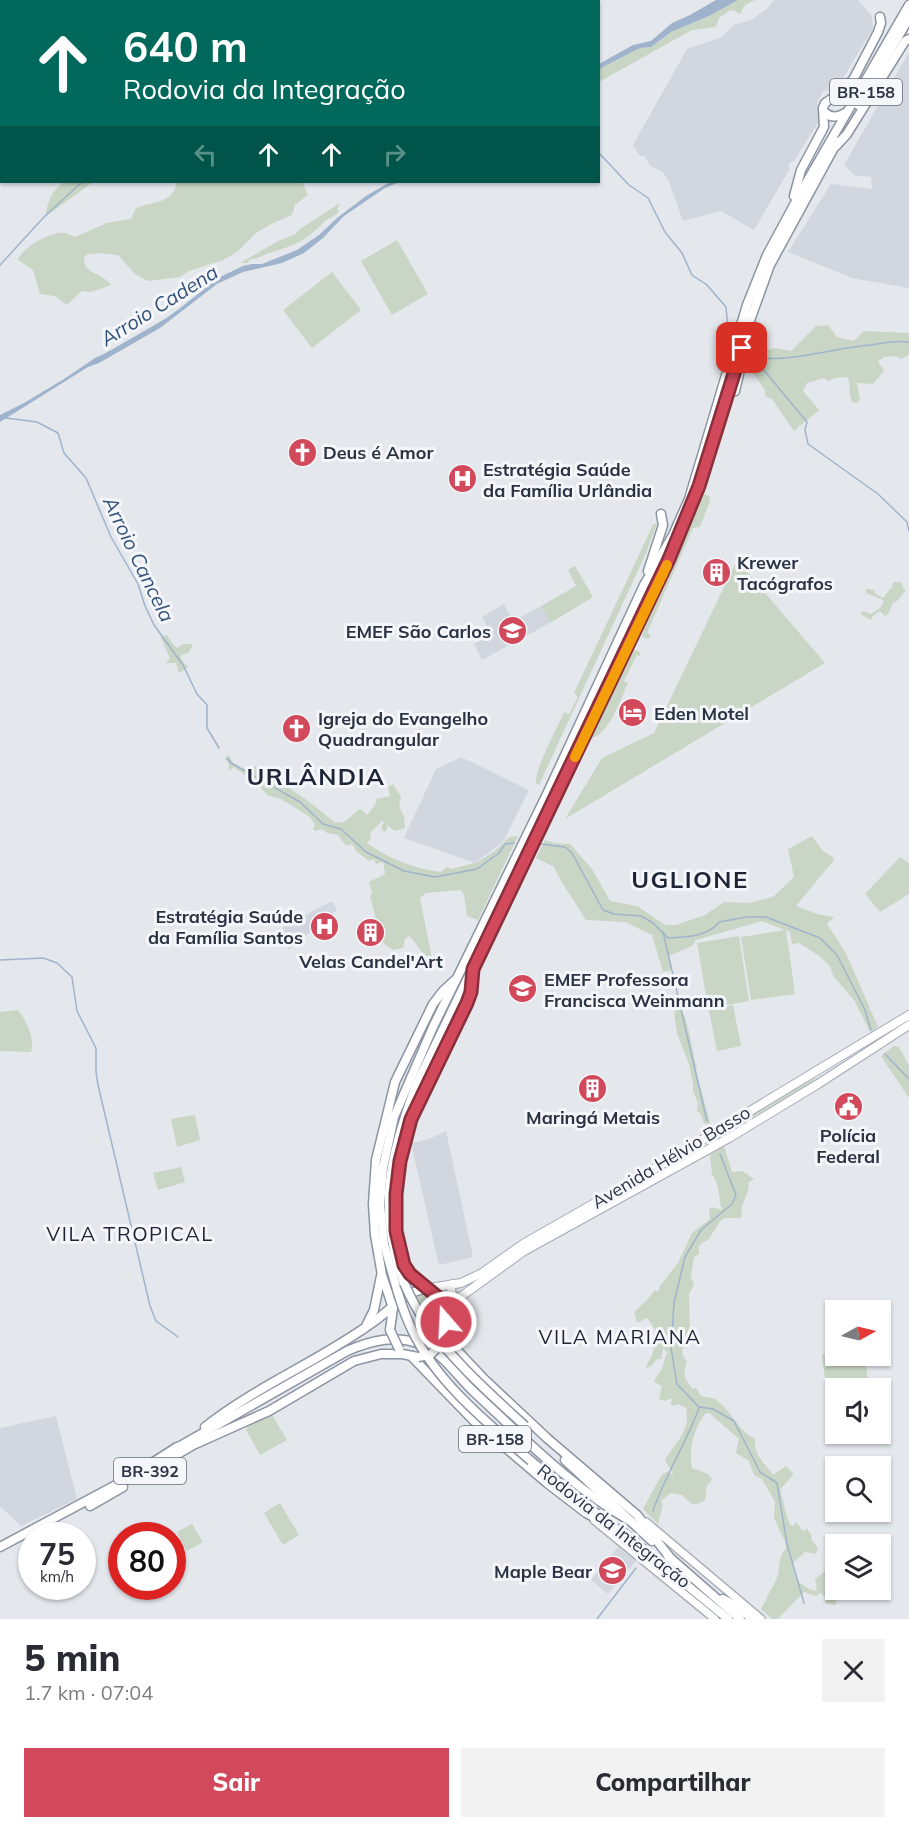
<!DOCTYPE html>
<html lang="pt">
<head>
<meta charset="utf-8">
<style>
	body { margin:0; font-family:Mulish,sans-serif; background:#f2f2f3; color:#2b2b33; height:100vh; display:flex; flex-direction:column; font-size:22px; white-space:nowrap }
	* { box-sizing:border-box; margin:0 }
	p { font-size:20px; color:#7c7c81 }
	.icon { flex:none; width:33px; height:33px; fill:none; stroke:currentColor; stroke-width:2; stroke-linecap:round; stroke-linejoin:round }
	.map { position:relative; height:1619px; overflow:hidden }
	.panel { display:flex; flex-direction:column; background:#fff; flex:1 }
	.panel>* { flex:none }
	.guide { position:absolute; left:0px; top:0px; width:600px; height:183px; box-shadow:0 2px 4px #0004; background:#00695c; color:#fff; overflow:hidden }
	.needle { width:39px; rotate:82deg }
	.controls { position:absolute; left:825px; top:1300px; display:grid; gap:12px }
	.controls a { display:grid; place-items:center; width:66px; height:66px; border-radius:0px; background:#fff; box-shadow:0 2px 4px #0004; font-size:30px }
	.speed { position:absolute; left:18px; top:1522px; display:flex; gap:12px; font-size:30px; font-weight:700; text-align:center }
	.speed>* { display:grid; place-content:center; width:78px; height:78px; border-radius:50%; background:#fff; box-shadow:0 2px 4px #0004; line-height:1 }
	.speed small { font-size:15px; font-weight:400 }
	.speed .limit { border:9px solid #d22; background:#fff; color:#111 }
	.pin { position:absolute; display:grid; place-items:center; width:51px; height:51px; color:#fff; margin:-26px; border-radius:12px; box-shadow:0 3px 9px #0006 }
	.me { position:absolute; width:66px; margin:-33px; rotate:341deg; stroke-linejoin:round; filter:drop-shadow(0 0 4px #0008) }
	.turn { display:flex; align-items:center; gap:21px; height:126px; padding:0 24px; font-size:27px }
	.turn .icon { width:78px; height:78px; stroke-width:2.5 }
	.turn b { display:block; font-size:42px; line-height:51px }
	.lanes { display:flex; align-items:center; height:57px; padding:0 24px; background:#0003; justify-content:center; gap:30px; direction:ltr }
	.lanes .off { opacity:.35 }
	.round { display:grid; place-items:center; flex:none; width:63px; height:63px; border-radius:0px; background:#f2f2f3 }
	.head { display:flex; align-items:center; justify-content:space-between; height:102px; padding:0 24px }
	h1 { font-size:36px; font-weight:800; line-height:45px }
	.cta { display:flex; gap:12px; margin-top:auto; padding:12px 24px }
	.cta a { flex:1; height:69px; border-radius:0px; background:#d1495b; color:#fff; font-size:24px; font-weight:800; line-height:69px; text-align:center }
	.cta a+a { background:#f2f2f3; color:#2b2b33 }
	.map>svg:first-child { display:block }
</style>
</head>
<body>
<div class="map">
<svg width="909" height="1619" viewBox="0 0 909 1619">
	<rect width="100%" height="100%" fill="#e4e7ec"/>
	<g fill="#d2d6de">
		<path d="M774 0H858L872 16 873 28 839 85 830 91 824 90 817 102 819 121 794 161 789 163V170L754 230 721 211 683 221 668 179 661 171 650 166 645 157 639 155 633 145 687 49 720 38 734 25 751 20 768 8Z"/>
		<path d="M909 52V288L852 278 788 252 831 184 872 189 871 177 854 175 844 165Z"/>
		<path d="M504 604 513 621 541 606 550 623 482 660 474 644 491 634 482 617Z"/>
		<path d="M461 757 529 790 503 842 475 863 404 838 436 769Z"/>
		<path d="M332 901 337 910 288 950 283 927Z"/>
		<path d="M533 979 535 996 513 999 511 982Z"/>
		<path d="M446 1131 473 1257 439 1265 411 1143 429 1139Z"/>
		<path d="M56 1416 77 1499 21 1526 0 1506V1428Z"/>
		<path d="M618 1547 636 1561 608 1594 591 1580Z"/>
	</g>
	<g fill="#c9d6c5">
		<path d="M738 0H755L745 5 740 14 733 10 729 11 719 18 716 27 692 30 599 82V71L601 68 640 48 651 47 671 32 709 16Z"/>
		<path d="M64 182H93L45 217C49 199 50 193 64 182Z"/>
		<path d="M176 182H302L308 195 295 205 292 215 273 223 256 233 237 252 223 260 189 271 180 277 148 281 135 274 118 255 98 253 88 254 84 257C83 275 104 273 111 285L91 292 82 291 67 305 55 296 40 294 33 270 18 260C22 247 52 230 66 233 69 234 72 236 75 237L107 223 131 219 136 208C151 202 176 203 176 182Z"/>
		<path d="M340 203 337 209 339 212C334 217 326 219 323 223 306 241 293 246 269 253 263 255 258 259 251 259L247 263H240L280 240 294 235 300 229Z"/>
		<path d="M397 240 428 294 392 315 361 261Z"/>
		<path d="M332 272 361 310 312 348 283 310Z"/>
		<path d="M828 325 837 337 854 341 864 331 909 333V355L901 359 896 356 884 357 878 361 884 371 873 384 857 383 860 399 857 403 852 402C849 395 850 385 848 377L836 378 828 381 824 378 807 383 803 391 819 410 794 431 772 399 765 396V390L751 370 741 377V369L749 365 751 347 759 352 775 348 791 351 816 326Z"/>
		<path d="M704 494 709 496 710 501 700 527 693 528 647 633 651 635 649 639 642 637 644 630Z"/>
		<path d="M657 523 647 551 539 785 536 783C535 767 557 729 564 712L569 714 578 697 574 693 653 525Z"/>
		<path d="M737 560 825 663 565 819 602 758 654 733Z"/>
		<path d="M575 566 593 597 550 623 541 606 576 586 568 570Z"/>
		<path d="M893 582H901L905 591 897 601 893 603 888 614 885 616 880 611 873 616 871 620 860 614 863 611 871 614C876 611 884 607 883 600L866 593V589L874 590 876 594 883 598 890 589 892 588Z"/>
		<path d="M167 635 172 643 177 648 184 644H193L188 653 181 655V659L188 667 179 673 176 663H166L170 658 161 638Z"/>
		<path d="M634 650 639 651 641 657 637 655 624 681 628 683C620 700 609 737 588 739L631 651Z"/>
		<path d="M229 755 233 763 247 770 255 766C282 783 311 801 335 823L344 822 360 809 367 815 375 805 377 799 390 796 388 787 393 784 401 797 399 806 404 817 405 828 394 831 388 825 386 831 384 832 381 828 384 822 382 821 370 833 371 838 367 843C391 860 413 868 441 872L447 867 451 869 478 862 496 850 509 837 518 836 478 920 467 916 464 894 461 890 426 893 420 898 432 959C420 954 418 944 409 936L405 939 403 948 393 950 382 942 370 896 372 892 369 882 385 874 383 862 376 864 374 859 369 861 357 852 352 844 346 846 338 835 327 833 322 829 315 831 313 829 315 825 310 817 281 799 267 795 255 781 249 780 244 774 234 767 229 771V764L225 758Z"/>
		<path d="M812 836 823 851 833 857 834 860 796 906 817 914 834 917 827 924 846 953 878 1027 870 1032 854 1000 834 977 829 965 818 955 799 943 792 944 790 932 762 921 696 940 692 946 669 956 672 970 663 972 652 935 625 922 586 920 561 881 554 867 536 858 545 840 554 843 570 844 592 869 610 901 637 906 665 925H676L705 915 724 902 750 903 773 897 794 877 788 849Z"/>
		<path d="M900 857 909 863V894L880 912 865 894Z"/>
		<path d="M786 930 795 994 751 1000 741 937Z"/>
		<path d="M739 936 749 1001 708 1008 697 943Z"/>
		<path d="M733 1005 741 1046 717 1051 709 1010Z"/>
		<path d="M678 1006C688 1013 692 1053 697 1068L696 1071 710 1123 708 1125 703 1122 701 1114 697 1111 698 1103 693 1091V1083L689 1064 677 1033 674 1013Z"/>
		<path d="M18 1010C26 1020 35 1038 31 1052L0 1051V1012Z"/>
		<path d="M894 1046 899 1047 909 1066V1098L881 1056Z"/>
		<path d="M815 1078 816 1080 724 1134 722 1133 776 1099Z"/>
		<path d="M195 1115 200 1140 177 1147 171 1119Z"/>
		<path d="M724 1146 732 1172 742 1171 754 1179 749 1182 748 1191 742 1206 741 1218H725L720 1221 709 1239 699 1245V1254L694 1257 691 1276 694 1285 689 1294 690 1338 682 1350 683 1356 687 1362C682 1375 685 1380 693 1389L696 1388 701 1396C705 1398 712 1397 715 1399 731 1410 738 1430 755 1439 753 1455 765 1463 773 1475L786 1466 793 1473 792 1476 780 1490C784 1501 785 1513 790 1525L794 1526 796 1522 803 1531 807 1529 812 1536 811 1539 818 1548 816 1554 805 1552 793 1563C792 1577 801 1587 815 1591L817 1588 815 1579 825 1571 835 1569V1576L831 1577 830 1588 837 1594 836 1605 825 1603V1597L821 1593 816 1596 804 1592 778 1619H772L761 1609C766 1600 770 1591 775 1582 782 1571 776 1558 786 1549L785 1542 774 1518 775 1502 762 1479 754 1475 749 1461 736 1453 739 1439 709 1413 705 1414C694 1428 688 1450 692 1468L708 1474 712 1479 710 1483 707 1485 705 1500C691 1508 692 1504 682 1495L671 1493 661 1501 663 1505 658 1524 643 1509 661 1476 668 1471 674 1476 665 1460C676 1441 691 1432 686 1408L678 1404 673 1406 670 1404 673 1398 664 1401 659 1399 662 1386 654 1382C656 1376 661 1371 663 1366 665 1360 664 1357 668 1353L663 1348 661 1359H657L651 1366 645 1369 652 1355 658 1334 648 1319 645 1318 640 1322H637L634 1312 648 1299 655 1290 658 1292 660 1286 678 1263 692 1233 710 1219 709 1209 712 1207 722 1210C718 1198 720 1185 712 1174L710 1155Z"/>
		<path d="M181 1167 185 1182 158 1190 153 1173Z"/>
		<path d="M414 1293 434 1296C441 1306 446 1318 437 1328Z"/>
		<path d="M835 1353 836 1356H865L869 1389H836L835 1418 830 1419 822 1354Z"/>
		<path d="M271 1413 287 1440 260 1455 246 1430 247 1427Z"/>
		<path d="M280 1503 299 1535 283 1545 264 1513Z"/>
		<path d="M192 1524 203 1542 187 1551 177 1532Z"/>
	</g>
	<g fill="#9fb4cc">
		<path d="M716 0H738L709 16 671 32 651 47 640 48 601 68 599 71V64L633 45 651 41 672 23 690 15Z"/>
		<path d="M390 182H399L385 188 344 216 323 238 304 253 282 263 243 272 217 284 160 328 99 363 88 367 0 422V415L24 403 64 379 95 358 106 353 165 319 179 309 218 278 243 266 252 264H262L297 250 319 235 337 218 366 196Z"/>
	</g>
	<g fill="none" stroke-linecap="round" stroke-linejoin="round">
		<g stroke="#9fb4cc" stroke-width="1.5">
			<path d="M35 2V0"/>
			<path d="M393 2 394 0"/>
			<path d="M0 75 2 71"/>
			<path d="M598 152 629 185 648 198 665 232 682 253 692 275 707 285 726 307 729 339"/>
			<path d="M0 265 44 217 82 182"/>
			<path d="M745 356C786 365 830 348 871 345 884 343 896 340 909 342"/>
			<path d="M753 357 807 422 805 430 808 444 878 494 907 522 909 531"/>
			<path d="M6 418 37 422 58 433 64 453 86 478 111 537 138 584 145 606 154 625 183 665 197 694 207 705V728L219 748"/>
			<path d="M227 758 231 763 300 802 323 824 341 829 366 852 404 871 435 877 477 869 499 853 505 844 514 843"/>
			<path d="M540 844 565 847 572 853 603 910 614 914 641 916 653 923 668 938C686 937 708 937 719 922L747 917H766L820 938 837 955 865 1010 871 1030"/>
			<path d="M663 932 707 1121"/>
			<path d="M0 960 43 958 57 963 72 977 77 1011 96 1048V1072L98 1085 150 1306 156 1321 178 1337"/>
			<path d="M885 1054 909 1079"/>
			<path d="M720 1154 736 1195 732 1204 701 1230 685 1257 674 1303 671 1348 677 1384 699 1407 713 1409 734 1421 760 1472 777 1483 787 1544 804 1603"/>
			<path d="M653 1511C665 1475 686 1444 699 1408"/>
			<path d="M597 1619 636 1568"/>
		</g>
		<defs>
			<g id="secondary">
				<path d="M594 1520 715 1619"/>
				<path d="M646 1522 761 1619"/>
			</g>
			<g id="primary">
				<path d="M453 1284 451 1288 452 1296 459 1298"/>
				<path d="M430 1288 461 1283 482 1273 523 1244 649 1172 909 1015"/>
				<path d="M446 1321 459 1298 524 1251 729 1138 818 1084 909 1025"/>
			</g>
			<g id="trunk">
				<path d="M858 105 909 18"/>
				<path d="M824 112C832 119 838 117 847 112"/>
				<path d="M836 146 847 134 905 41 909 39"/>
				<path d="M794 196 801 170 824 127 823 108 825 103 843 91 854 78 878 32 881 23 880 17"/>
				<path d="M735 391 739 374"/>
				<path d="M714 436 748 326 770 265 837 142"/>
				<path d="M648 571 663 525 661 514"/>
				<path d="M404 1283C376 1209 390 1154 417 1083L631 641 688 514"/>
				<path d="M398 1293 384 1244 380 1205 383 1168 394 1117 433 1027 547 794 644 585 673 535 689 499 747 305 767 255 801 192 909 5"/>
				<path d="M367 1324 374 1310 381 1276"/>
				<path d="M390 1330 393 1308 382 1275 375 1235 373 1204 376 1160 395 1082 433 1004 443 991 455 980"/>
				<path d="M445 1331 451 1344 484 1379 548 1439 637 1515 671 1559"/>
				<path d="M437 1347C448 1332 450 1306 435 1292 425 1283 411 1279 404 1265 394 1245 395 1220 396 1198 397 1146 418 1101 442 1056 455 1030 470 1005 473 976"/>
				<path d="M412 1357 474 1421 547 1483 586 1513 623 1532"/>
				<path d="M205 1427C258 1385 322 1360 376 1320 394 1307 406 1290 430 1288"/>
				<path d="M173 1450 347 1351C372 1340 397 1334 422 1345 443 1353 457 1376 473 1391 523 1437 572 1488 632 1522"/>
				<path d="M565 1460 652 1541"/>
				<path d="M531 1461 597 1514"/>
				<path d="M159 1465 193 1445 269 1411 354 1361 381 1354H402L418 1357"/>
				<path d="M90 1506 123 1487"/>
				<path d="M620 1530 728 1619"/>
				<path d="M0 1547 127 1479 177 1447"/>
				<path d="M668 1556 740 1619"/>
				<path d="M723 1599 738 1607 752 1619"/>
			</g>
		</defs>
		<use href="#secondary" stroke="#a9aeb7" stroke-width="10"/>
		<use href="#primary" stroke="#a3abb8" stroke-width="10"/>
		<use href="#trunk" stroke="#8b94a3" stroke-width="11"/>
		<use href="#secondary" stroke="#fff" stroke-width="7"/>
		<use href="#primary" stroke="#fff" stroke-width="8"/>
		<use href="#trunk" stroke="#fff" stroke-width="8"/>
		<defs>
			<g id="trunk-bridge">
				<path d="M404 1283C409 1294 414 1305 421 1315 447 1356 489 1393 525 1426"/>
				<path d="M398 1293C402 1306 407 1320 413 1332 438 1384 489 1424 531 1461"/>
				<path d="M390 1330 399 1349"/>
				<path d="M418 1357 430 1355 436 1349"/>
			</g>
		</defs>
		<use href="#trunk-bridge" stroke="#8b94a3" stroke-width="11" stroke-linecap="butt"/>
		<use href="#trunk-bridge" stroke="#fff" stroke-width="8"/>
	</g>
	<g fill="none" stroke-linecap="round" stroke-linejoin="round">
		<defs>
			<path id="route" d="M446 1322 439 1298 410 1274 404 1265 396 1231V1194L400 1161 411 1119 467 1003 471 992 473 969 669 559 699 486 742 348"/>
		</defs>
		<use href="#route" stroke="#882f3b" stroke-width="15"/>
		<use href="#route" stroke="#d1495b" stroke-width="10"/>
		<path stroke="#f59e0b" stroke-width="10" d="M575 757 667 565"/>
	</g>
	<defs>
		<symbol id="church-disc" viewBox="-11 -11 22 22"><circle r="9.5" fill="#d1495b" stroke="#f4f6f9"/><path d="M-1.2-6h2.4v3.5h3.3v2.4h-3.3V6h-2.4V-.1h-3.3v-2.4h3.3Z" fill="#fff"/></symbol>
		<symbol id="hospital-disc" viewBox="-11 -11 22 22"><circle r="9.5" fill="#d1495b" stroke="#f4f6f9"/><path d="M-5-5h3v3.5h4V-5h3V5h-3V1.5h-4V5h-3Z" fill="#fff"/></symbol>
		<symbol id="building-disc" viewBox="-11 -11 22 22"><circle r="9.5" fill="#d1495b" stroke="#f4f6f9"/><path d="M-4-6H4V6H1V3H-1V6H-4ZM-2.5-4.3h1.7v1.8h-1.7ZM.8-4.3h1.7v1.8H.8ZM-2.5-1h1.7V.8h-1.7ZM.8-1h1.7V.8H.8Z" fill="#fff"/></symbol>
		<symbol id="school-disc" viewBox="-11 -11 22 22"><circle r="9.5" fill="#d1495b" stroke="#f4f6f9"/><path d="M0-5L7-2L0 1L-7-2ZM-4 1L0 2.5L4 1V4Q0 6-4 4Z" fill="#fff"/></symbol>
		<symbol id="hotel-disc" viewBox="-11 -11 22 22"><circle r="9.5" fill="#d1495b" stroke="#f4f6f9"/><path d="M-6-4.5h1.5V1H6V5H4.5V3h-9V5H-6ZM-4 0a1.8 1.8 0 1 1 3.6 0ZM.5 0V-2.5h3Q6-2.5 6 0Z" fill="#fff"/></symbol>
		<symbol id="civic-disc" viewBox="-11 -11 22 22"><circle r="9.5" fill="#d1495b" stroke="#f4f6f9"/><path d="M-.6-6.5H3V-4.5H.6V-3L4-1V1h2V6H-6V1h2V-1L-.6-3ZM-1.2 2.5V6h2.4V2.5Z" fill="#fff"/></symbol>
	</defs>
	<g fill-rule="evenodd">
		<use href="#church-disc" x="286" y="436" width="33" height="33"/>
		<use href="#hospital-disc" x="446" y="462" width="33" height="33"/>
		<use href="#building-disc" x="700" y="556" width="33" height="33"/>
		<use href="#school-disc" x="496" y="614" width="33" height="33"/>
		<use href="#hotel-disc" x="616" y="696" width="33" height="33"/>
		<use href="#church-disc" x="280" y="712" width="33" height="33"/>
		<use href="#hospital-disc" x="308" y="910" width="33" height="33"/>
		<use href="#building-disc" x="354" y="916" width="33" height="33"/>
		<use href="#school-disc" x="506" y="972" width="33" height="33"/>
		<use href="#building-disc" x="576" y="1072" width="33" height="33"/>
		<use href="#civic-disc" x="832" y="1090" width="33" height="33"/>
		<use href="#school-disc" x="596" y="1554" width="33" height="33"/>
	</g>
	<g text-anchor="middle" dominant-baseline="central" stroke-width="6" stroke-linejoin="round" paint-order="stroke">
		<g fill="#f4f6f9" stroke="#676e7b" stroke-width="1.5">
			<rect x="830" y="79" width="72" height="26" rx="4.5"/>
			<rect x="459" y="1426" width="72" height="26" rx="4.5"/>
			<rect x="114" y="1458" width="72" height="26" rx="4.5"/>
		</g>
		<g font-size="16" font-weight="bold" fill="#2b3445">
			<text x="866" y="92">BR-158</text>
			<text x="495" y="1439">BR-158</text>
			<text x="150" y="1471">BR-392</text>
		</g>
		<g font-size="18" font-weight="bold" fill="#2b3445" stroke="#f4f6f9" text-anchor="start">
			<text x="323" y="452">Deus é Amor</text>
			<text x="483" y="469">Estratégia Saúde<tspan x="483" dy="21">da Família Urlândia</tspan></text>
			<text x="737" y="562">Krewer<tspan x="737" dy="21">Tacógrafos</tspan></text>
			<text x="491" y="631" text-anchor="end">EMEF São Carlos</text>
			<text x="654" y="713">Eden Motel</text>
			<text x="318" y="718">Igreja do Evangelho<tspan x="318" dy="21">Quadrangular</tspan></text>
			<text x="303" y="916" text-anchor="end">Estratégia Saúde<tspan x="303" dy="21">da Família Santos</tspan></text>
			<text x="371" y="961" text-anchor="middle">Velas Candel'Art</text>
			<text x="544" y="979">EMEF Professora<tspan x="544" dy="21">Francisca Weinmann</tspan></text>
			<text x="593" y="1117" text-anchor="middle">Maringá Metais</text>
			<text x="848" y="1135" text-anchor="middle">Polícia<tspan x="848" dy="21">Federal</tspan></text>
			<text x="592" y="1571" text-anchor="end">Maple Bear</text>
		</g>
		<g font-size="18" fill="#2b3445" stroke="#f4f6f9">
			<text transform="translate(671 1157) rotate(-31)">Avenida Hélvio Basso</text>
			<text transform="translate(614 1526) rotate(38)">Rodovia da Integração</text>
		</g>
		<g font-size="20" font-style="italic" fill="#34527a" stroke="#f4f6f9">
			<text transform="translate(159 305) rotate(-32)">Arroio Cadena</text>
			<text transform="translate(139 559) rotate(64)">Arroio Cancela</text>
		</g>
		<g font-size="20" letter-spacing="1.5" fill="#1d2536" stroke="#f4f6f9">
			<text x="130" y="1233">VILA TROPICAL</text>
			<text x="620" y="1336">VILA MARIANA</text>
		</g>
		<g font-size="24" font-weight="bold" letter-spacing="1.5" fill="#1d2536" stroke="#f4f6f9">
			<text x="316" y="776">URLÂNDIA</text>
			<text x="690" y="879">UGLIONE</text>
		</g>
	</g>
</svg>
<div class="controls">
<a><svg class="needle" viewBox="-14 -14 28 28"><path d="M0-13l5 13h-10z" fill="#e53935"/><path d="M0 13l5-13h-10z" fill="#7c7c81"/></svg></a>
<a><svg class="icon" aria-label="sound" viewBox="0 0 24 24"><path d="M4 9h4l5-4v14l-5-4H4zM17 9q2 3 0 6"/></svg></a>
<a><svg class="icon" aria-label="search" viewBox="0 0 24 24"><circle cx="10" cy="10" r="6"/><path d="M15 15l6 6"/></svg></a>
<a><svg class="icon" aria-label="layers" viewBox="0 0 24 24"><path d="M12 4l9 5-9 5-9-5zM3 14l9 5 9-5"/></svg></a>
</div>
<div class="speed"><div>75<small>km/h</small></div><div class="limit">80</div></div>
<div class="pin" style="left:742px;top:348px;background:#d93025"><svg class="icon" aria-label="arrive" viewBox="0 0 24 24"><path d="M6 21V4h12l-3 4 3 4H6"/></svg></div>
<svg class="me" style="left:446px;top:1322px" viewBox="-20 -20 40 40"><circle r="17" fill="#d1495b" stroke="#fff" stroke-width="3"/><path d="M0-11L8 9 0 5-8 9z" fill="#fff"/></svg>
<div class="guide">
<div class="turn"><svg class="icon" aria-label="ahead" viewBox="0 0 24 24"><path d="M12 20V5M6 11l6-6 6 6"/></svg><div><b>640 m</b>Rodovia da Integração</div></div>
<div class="lanes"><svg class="icon off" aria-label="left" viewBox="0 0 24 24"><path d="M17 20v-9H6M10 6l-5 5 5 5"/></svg><svg class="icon" aria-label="ahead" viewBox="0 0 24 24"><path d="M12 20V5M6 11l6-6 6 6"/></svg><svg class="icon" aria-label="ahead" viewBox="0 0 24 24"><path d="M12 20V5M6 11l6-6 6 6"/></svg><svg class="icon off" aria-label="right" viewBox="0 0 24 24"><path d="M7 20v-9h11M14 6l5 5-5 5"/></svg></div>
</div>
</div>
<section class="panel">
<div class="head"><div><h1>5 min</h1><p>1.7 km · 07:04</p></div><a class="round"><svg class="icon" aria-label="close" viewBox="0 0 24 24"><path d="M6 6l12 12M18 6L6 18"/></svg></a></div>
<div class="cta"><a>Sair</a><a>Compartilhar</a></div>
</section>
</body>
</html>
